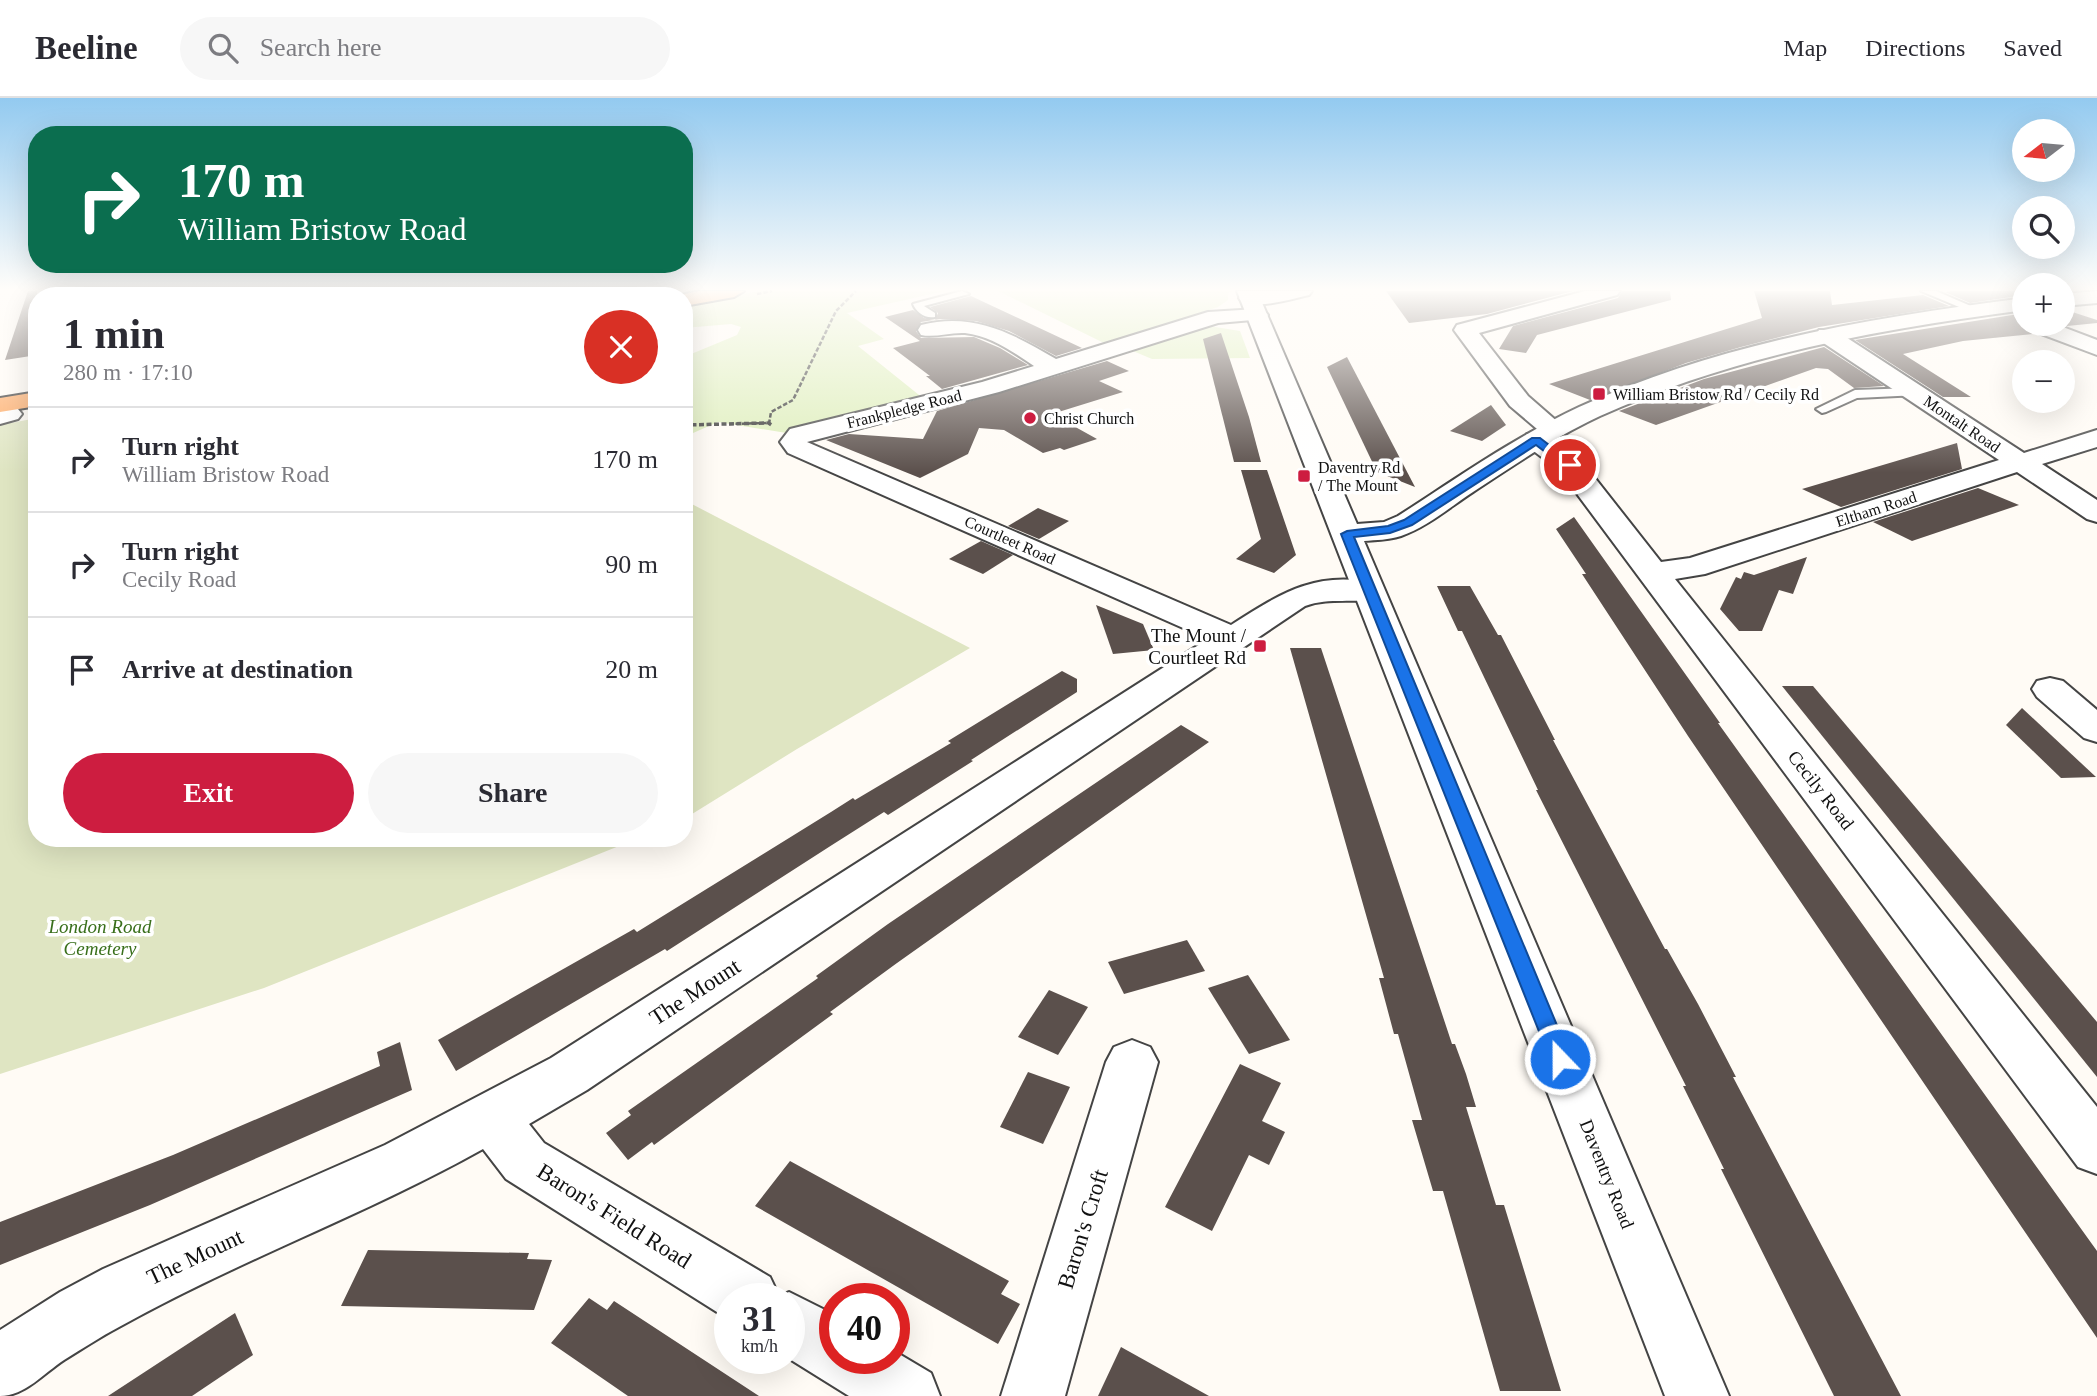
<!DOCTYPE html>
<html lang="en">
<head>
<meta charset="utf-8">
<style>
	body { margin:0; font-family:"Times New Roman",serif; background:#f7f7f7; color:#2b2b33; height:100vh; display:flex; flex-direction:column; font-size:26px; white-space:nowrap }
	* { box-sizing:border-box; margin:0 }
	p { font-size:23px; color:#7c7c81 }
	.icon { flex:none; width:38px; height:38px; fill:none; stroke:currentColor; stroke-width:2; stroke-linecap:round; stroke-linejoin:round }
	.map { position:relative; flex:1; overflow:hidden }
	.drawer { position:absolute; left:28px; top:189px; width:665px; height:560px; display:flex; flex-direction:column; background:#fff; border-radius:28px; box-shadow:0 7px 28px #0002 }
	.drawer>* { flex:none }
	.top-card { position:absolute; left:28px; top:28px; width:665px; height:147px; border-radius:28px; box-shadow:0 7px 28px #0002; background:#0b6e4f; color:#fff; overflow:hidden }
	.needle { width:46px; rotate:254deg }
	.controls { position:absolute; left:2012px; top:21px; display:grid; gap:14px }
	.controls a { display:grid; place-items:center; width:63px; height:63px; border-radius:50%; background:#fff; box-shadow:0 7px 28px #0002; font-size:35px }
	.speed { position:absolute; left:714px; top:1185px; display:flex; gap:14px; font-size:35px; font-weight:700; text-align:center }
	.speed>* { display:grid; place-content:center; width:91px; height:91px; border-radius:50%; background:#fff; box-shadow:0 7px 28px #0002; line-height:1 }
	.speed small { font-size:18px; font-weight:400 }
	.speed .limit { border:10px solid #d22; background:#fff; color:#111 }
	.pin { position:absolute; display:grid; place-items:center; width:60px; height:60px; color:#fff; margin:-30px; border:4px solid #fff; border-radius:50%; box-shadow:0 2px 7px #0007 }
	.me { position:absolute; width:77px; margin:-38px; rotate:338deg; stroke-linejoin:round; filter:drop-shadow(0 0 5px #0008) }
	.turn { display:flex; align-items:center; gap:24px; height:147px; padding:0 35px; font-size:32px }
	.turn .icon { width:91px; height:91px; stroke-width:2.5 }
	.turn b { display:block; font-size:49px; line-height:60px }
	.round { display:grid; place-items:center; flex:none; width:74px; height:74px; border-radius:37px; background:#f7f7f7 }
	.headline { display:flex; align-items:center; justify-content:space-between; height:119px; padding:0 35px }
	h1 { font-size:42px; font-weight:600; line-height:52px }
	.button { display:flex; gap:14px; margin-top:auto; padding:14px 35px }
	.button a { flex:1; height:80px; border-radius:42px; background:#cd1d40; color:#fff; font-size:28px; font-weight:600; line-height:80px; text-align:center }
	.button a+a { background:#f7f7f7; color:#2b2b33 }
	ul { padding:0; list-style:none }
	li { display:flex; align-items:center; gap:21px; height:105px; padding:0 35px; border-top:2px solid #e1e1e2 }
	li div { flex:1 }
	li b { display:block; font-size:26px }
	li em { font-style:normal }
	header { display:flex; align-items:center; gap:42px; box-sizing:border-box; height:98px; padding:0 35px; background:#fff; border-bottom:2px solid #e1e1e2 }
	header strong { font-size:33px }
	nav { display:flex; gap:38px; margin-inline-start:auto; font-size:24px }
	.search { width:490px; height:63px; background:#f7f7f7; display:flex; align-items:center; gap:18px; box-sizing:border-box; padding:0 24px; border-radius:38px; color:#7c7c81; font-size:26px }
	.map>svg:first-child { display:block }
</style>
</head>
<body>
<header>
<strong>Beeline</strong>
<div class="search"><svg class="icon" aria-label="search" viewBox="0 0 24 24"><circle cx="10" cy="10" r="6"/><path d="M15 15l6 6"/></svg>Search here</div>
<nav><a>Map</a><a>Directions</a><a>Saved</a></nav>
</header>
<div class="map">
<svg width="2097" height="1298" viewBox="0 0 2097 1298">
	<rect width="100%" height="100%" fill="#fffbf5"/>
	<g fill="#ddeeba">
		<path d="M759 193H945L847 215 884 241 858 248 929 305 799 337 718 324 684 339V259L737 237 741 229 731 226 684 230V207Z"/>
		<path d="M998 193H1233L1228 195V202L1218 209 1106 246Z"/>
		<path d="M1209 228 1240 233 1250 260 1152 261 1133 253Z"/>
	</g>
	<g fill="#dfe5c2">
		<path d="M37 320V740H639L264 890 0 976V327Z"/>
		<path d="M684 402 970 550 797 651 684 721Z"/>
	</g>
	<g fill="#5b504c">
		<path d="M28 193H37V257L5 262Z"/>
		<path d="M1386 193H1573L1487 216 1409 225Z"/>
		<path d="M1622 193H1670L1671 202 1537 237 1526 255 1499 251 1513 228 1618 200Z"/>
		<path d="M1754 193H1830L1832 207 1923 197 1949 208 1819 229 1741 249 1686 265 1590 302 1549 286 1762 220Z"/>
		<path d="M1952 193H2017L2025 197 1970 205 1945 194Z"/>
		<path d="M971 198 1082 250 1056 258 1009 233 976 223 940 221 921 224 916 233 921 240 974 239 1000 250 1028 267 942 291 926 278H930L893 250 920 243 885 219 913 212 924 220 935 222 938 215 930 209Z"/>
		<path d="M2063 211 2097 222V225L2067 228 2062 226Z"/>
		<path d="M2025 215 2023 227 2033 236 1963 243 1903 256 1971 299H1943L1855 242Z"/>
		<path d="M1221 235 1249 319 1261 364H1234L1203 241Z"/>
		<path d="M1824 249 1884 288 1854 290 1828 271 1816 270 1656 327 1619 313 1704 281Z"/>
		<path d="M1347 259 1415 389 1377 374 1327 269Z"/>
		<path d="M1107 263 1129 273 1099 283 1123 294 1052 316 1097 341 1064 352 1060 350 1043 355 1004 332 979 330 968 356 920 380 826 342 849 336 923 341 937 313Z"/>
		<path d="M1491 307 1506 327 1482 343 1450 333Z"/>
		<path d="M1957 345 1962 371 1841 409 1802 391Z"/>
		<path d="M1241 372H1267L1296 457 1274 475 1236 461 1261 441Z"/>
		<path d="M1978 390 2019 407 1912 443 1873 424Z"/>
		<path d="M1038 410 1069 423 1039 441 1008 428Z"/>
		<path d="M1574 419 1720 625H1718L2097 1153V1240L1688 638 1582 476H1586L1556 431Z"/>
		<path d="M981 443 1013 457 983 476 949 461Z"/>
		<path d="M1807 459 1793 496 1779 492 1762 533H1739L1720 511 1736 479 1741 481 1744 474 1754 477Z"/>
		<path d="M1437 488H1470L1498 537H1501L1555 642H1553L1665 851H1667L1698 906 1736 979H1733L1901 1298H1834L1721 1071H1724L1683 988H1686L1536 692H1538L1462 533H1458Z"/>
		<path d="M1096 507 1143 526 1154 552 1113 556Z"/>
		<path d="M1290 550H1321L1452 946H1455L1466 976 1476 1009H1466L1496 1107H1504L1561 1293H1500L1443 1093H1433L1412 1022H1422L1398 936H1394L1386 906 1379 880H1384Z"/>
		<path d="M1062 573 1077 581V594L971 662 973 663 888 717 884 714 832 747 667 853 665 851 456 973 438 942 634 831 637 834 831 714 853 700 855 702 951 645 948 643Z"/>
		<path d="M1782 588H1813L2097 924V979Z"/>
		<path d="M2022 610 2096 679 2061 680 2006 627Z"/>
		<path d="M1181 627 1209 644 897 865 830 914 833 916 654 1047 652 1044 628 1062 606 1035 631 1017 628 1013 818 880 816 878 888 826Z"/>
		<path d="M1187 842 1205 873 1124 896 1108 864Z"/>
		<path d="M1248 877 1290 942 1249 956 1208 890Z"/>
		<path d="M1049 892 1088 909 1058 957 1018 939Z"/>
		<path d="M400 944 412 992 150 1107 0 1167V1124L173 1057 380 968 377 954Z"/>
		<path d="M1240 966 1281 985 1262 1023 1285 1034 1269 1067 1249 1057 1212 1133 1165 1109Z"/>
		<path d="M1028 974 1070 989 1043 1046 1000 1029Z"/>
		<path d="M790 1063 1009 1183 1001 1196 1020 1206 998 1246 755 1108Z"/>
		<path d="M368 1152 529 1155 527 1161 552 1162 534 1212 341 1208Z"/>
		<path d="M589 1200 607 1212 614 1203 759 1298H628L551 1245Z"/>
		<path d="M235 1215 253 1257 192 1298H108Z"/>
		<path d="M1121 1249 1209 1298H1098Z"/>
	</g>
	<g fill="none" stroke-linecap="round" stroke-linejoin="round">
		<defs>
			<g id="service">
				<path d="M962 193 969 196 924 208 935 215V219C925 221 916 214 913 206Z"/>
				<path d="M1921 193H1936L1980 212 1971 214Z"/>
				<path d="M1914 290 1918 291V297L1857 300 1826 314 1822 315 1816 311 1855 292Z"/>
			</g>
			<g id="minor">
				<path d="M322 193H343L340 198H319Z"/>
				<path d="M526 193H555L551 198H522Z"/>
				<path d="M1256 193H1312L1309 197C1288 202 1263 210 1242 204L1239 200 1242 196Z"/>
				<path d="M1585 193H1620L1617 197 1479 235 1528 298 1567 332 1563 337 1548 338 1580 361 1661 464 1690 460 1999 362 1819 242 1816 237 1819 232H1835L2024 355 2097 332V349L2042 366 2097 402V424L2087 421 2017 374 1705 476 1675 481 2097 1009V1076L2078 1069 1560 373 1527 348 1523 342 1527 336H1543L1510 308 1454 232 1457 227Z"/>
				<path d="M1257 211 1264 213 1268 217 1264 221 1218 225 999 294 807 344 1231 527C1281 495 1317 471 1379 486L1384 493 1379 500C1354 506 1330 499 1305 508L587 992 529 1026 544 1045 770 1179 779 1198 789 1194 835 1217V1260H894V1253L931 1275 940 1298H849L788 1260 789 1200H730V1222L728 1221 506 1081 483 1051C365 1117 237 1163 119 1229 100 1239 82 1251 64 1262 44 1275 25 1298 0 1298V1232L60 1194 103 1171 385 1047 551 960 1208 541 788 355 780 344 790 331 982 284 1034 268C1013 254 991 238 965 235 950 234 935 240 921 237L918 232 921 227C973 214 1012 235 1056 261L1208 214Z"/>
				<path d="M2025 226H2055L2097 242V257L2028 231Z"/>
				<path d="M9 308 18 311 22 316 18 321 0 326V310Z"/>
				<path d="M2050 580 2063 583 2097 612V644L2084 640 2037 599 2032 591 2037 583Z"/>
				<path d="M1132 942 1150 949 1158 964 1065 1298H1001L1106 964 1114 949Z"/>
			</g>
			<g id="tertiary">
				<path d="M1237 193H1257L1357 426 1384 424 1398 418C1457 380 1515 339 1579 309 1719 245 1873 219 2025 200V212C1879 231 1735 257 1600 318 1555 339 1514 367 1473 394 1450 409 1427 429 1401 438 1389 442 1376 442 1364 443L1729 1298H1665Z"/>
				<path d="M2097 193V205L2063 208V196Z"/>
			</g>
			<g id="trunk">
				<path d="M663 193 658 198H620L624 193Z"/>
				<path d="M698 193H744L734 199 684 208V198H677Z"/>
				<path d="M37 294V308L0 314V300Z"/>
			</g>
		</defs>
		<use href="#service" stroke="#444" stroke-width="4"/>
		<use href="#minor" stroke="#444" stroke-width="4"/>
		<use href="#tertiary" stroke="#444" stroke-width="4"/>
		<use href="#trunk" stroke="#222" stroke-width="4"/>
		<g stroke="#333" stroke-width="2.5" stroke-dasharray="4.5 2" stroke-linecap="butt">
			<path d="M757 196 772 193"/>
			<path d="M585 198 606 193"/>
			<path d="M729 326 767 325"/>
			<path d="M769 326 771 314 793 302 836 213 856 193"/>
		</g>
		<g stroke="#333" stroke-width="3.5" stroke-dasharray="5 2.5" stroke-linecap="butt">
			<path d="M767 324 773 328"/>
			<path d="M684 327 767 325"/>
		</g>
		<path stroke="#333" stroke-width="4.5" stroke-dasharray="7 3.5" stroke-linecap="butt" d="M31 528 37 526"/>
		<use href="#service" fill="#fff" fill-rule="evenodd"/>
		<use href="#minor" fill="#fff" fill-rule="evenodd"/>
		<use href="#tertiary" fill="#fff" fill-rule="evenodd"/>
		<use href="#trunk" fill="#fea55c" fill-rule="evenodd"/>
	</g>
	<linearGradient id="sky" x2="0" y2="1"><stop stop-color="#93caf0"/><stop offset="0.51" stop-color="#fffdfa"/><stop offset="1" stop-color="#fffdfa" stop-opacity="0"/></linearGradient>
	<rect width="2097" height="375" fill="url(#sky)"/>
	<path fill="#1a73e8" stroke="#114b97" stroke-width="2" d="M1532 340H1540L1575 367 1566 370 1536 347 1412 427 1390 435 1354 439 1571 961 1568 967 1560 970 1553 967 1550 961 1341 436 1347 433 1388 428 1404 422Z"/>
	<g fill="#cd1d40" stroke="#fff" stroke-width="2.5">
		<rect x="1592" y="289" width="14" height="14" rx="3.5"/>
		<circle cx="1030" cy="320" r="7"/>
		<rect x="1297" y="371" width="14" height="14" rx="3.5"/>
		<rect x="1253" y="541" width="14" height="14" rx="3.5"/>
	</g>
	<g text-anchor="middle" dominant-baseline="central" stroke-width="7" stroke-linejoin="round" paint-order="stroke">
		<g font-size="16" fill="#111" stroke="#fff" text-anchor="start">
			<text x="1613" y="296">William Bristow Rd / Cecily Rd</text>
			<text x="1044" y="320">Christ Church</text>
			<text x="1318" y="369">Daventry Rd<tspan x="1318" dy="18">/ The Mount</tspan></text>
		</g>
		<g font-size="16" fill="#111" stroke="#fff">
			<text transform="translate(904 311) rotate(-14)">Frankpledge Road</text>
			<text transform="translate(1962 326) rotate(34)">Montalt Road</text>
			<text transform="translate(1876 411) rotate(-18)">Eltham Road</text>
			<text transform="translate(1010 442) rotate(24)">Courtleet Road</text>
		</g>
		<g font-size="19" fill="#111" stroke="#fff" text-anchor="end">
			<text x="1246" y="537">The Mount /<tspan x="1246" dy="22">Courtleet Rd</tspan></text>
		</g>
		<g font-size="19" fill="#111" stroke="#fff">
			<text transform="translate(1821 692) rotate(52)">Cecily Road</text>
			<text transform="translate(1607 1076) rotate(68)">Daventry Road</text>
		</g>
		<g font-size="19" font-style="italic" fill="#396f1b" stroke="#fff">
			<text x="100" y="828">London Road<tspan x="100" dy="22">Cemetery</tspan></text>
		</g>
		<g font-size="23" fill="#111" stroke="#fff">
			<text transform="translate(695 894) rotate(-33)">The Mount</text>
			<text transform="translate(614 1118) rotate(32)">Baron's Field Road</text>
			<text transform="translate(1083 1131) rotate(-73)">Baron's Croft</text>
			<text transform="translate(195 1159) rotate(-25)">The Mount</text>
		</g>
	</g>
</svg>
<div class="controls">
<a><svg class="needle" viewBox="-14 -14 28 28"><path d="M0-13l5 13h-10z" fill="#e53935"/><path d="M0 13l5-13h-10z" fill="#7c7c81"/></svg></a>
<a><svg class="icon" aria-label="search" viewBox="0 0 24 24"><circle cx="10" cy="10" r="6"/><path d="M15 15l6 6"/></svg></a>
<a>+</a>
<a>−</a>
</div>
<div class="speed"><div>31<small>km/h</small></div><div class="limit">40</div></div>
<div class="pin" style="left:1570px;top:367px;background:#d93025"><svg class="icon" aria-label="arrive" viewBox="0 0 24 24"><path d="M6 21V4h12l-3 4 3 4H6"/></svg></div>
<svg class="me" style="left:1560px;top:961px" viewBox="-20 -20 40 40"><circle r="17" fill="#1a73e8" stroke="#fff" stroke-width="3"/><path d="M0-11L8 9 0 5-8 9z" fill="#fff"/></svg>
<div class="top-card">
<div class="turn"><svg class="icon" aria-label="right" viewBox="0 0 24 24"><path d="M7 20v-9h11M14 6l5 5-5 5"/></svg><div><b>170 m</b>William Bristow Road</div></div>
</div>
<section class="drawer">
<div class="headline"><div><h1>1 min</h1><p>280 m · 17:10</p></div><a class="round" style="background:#d93025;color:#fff"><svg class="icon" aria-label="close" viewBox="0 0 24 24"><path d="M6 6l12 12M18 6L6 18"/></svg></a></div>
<ul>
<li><svg class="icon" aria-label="right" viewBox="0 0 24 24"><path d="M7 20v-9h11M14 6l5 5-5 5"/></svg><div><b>Turn right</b><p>William Bristow Road</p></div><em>170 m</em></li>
<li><svg class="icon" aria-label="right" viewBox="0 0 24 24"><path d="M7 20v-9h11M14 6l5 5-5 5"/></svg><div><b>Turn right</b><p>Cecily Road</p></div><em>90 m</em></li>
<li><svg class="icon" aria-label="arrive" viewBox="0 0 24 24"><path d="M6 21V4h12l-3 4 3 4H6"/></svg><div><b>Arrive at destination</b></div><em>20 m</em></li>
</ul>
<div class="button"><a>Exit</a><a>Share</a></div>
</section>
</div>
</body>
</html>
